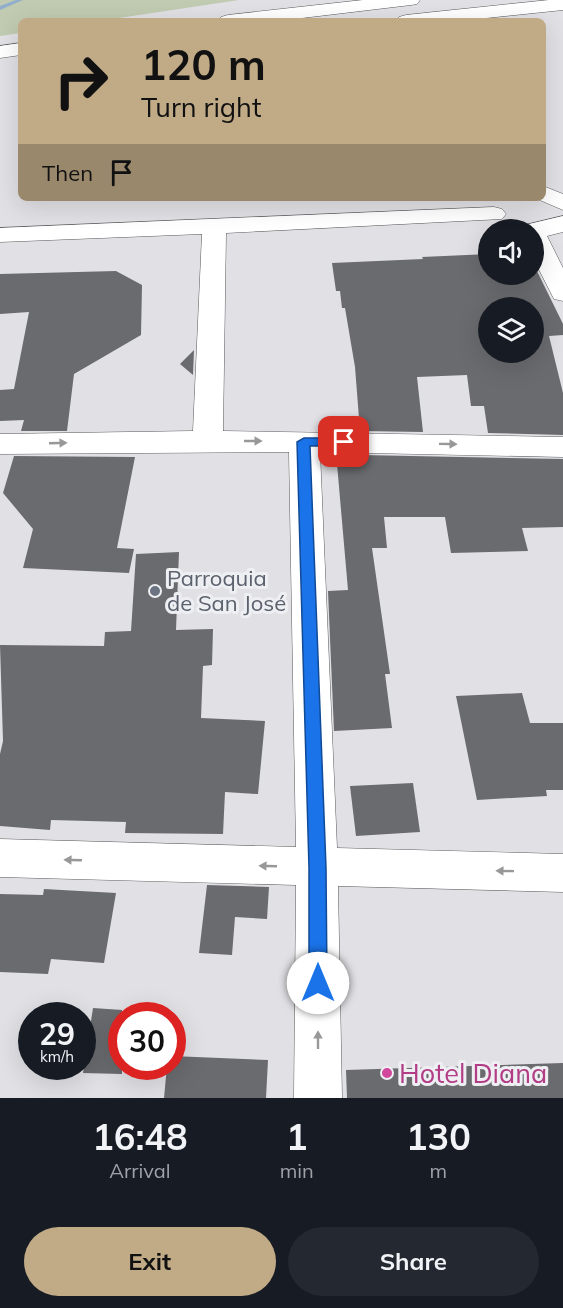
<!DOCTYPE html>
<html lang="en">
<head>
<meta charset="utf-8">
<style>
	body { margin:0; font-family:Mulish,sans-serif; background:#242831; color:#f1f3f6; height:100vh; display:flex; flex-direction:column; font-size:22px; white-space:nowrap }
	* { box-sizing:border-box; margin:0 }
	p { font-size:20px; color:#9ea1a6 }
	.icon { flex:none; width:33px; height:33px; fill:none; stroke:currentColor; stroke-width:2; stroke-linecap:round; stroke-linejoin:round }
	.map { position:relative; height:1098px; overflow:hidden }
	.sheet { display:flex; flex-direction:column; background:#171b24; flex:1 }
	.sheet>* { flex:none }
	.hud { position:absolute; left:18px; top:18px; width:528px; height:183px; border-radius:9px; box-shadow:0 6px 24px #0002; background:#c1ab87; color:#111; overflow:hidden }
	.controls { position:absolute; left:478px; top:219px; display:grid; gap:12px }
	.controls a { display:grid; place-items:center; width:66px; height:66px; border-radius:50%; background:#171b24; box-shadow:0 6px 24px #0002; font-size:30px }
	.speed { position:absolute; left:18px; top:1002px; display:flex; gap:12px; font-size:30px; font-weight:700; text-align:center }
	.speed>* { display:grid; place-content:center; width:78px; height:78px; border-radius:50%; background:#171b24; box-shadow:0 6px 24px #0002; line-height:1 }
	.speed small { font-size:15px; font-weight:400 }
	.speed .limit { border:9px solid #d22; background:#fff; color:#111 }
	.pin { position:absolute; display:grid; place-items:center; width:51px; height:51px; color:#fff; margin:-26px; border-radius:12px; box-shadow:0 3px 9px #0006 }
	.me { position:absolute; width:66px; margin:-33px; rotate:0deg; stroke-linejoin:round; filter:drop-shadow(0 0 4px #0008) }
	.turn { display:flex; align-items:center; gap:21px; height:126px; padding:0 24px; font-size:27px }
	.turn .icon { width:78px; height:78px; stroke-width:2.5 }
	.turn b { display:block; font-size:42px; line-height:51px }
	.then { display:flex; align-items:center; height:57px; padding:0 24px; background:#0003; gap:12px; font-size:22px }
	.eta { display:flex; justify-content:space-evenly; align-items:center; height:102px; text-align:center }
	.eta b { font-size:36px; font-weight:700; line-height:42px }
	.action { display:flex; gap:12px; margin-top:auto; padding:12px 24px }
	.action a { flex:1; height:69px; border-radius:36px; background:#c1ab87; color:#111; font-size:24px; font-weight:700; line-height:69px; text-align:center }
	.action a+a { background:#242831; color:#f1f3f6 }
	.map>svg:first-child { display:block }
</style>
</head>
<body>
<div class="map">
<svg width="563" height="1098" viewBox="0 0 563 1098">
	<rect width="100%" height="100%" fill="#e1e1e5"/>
	<path fill="#c0cbb1" d="M0 0H239L99 21H21V33L0 36Z"/>
	<g fill="none" stroke-linecap="round" stroke-linejoin="round">
		<path fill="#91aecc" fill-rule="evenodd" d="M16 0H23L0 10V6Z"/>
	</g>
	<g fill="#6a6b6e" fill-rule="evenodd">
		<path d="M489 254V274H534V265L563 324V335L549 336 563 393V435L488 433 484 406H471L467 375 417 377 423 432 360 431 355 367 345 308H342L340 291H336L332 263 423 259 422 257ZM489 308H534V352H489Z"/>
		<path d="M116 271 142 285 141 335 74 374 67 431H21L24 420 0 421V390L14 389 29 312 0 314V274Z"/>
		<path d="M194 350 193 375 180 364Z"/>
		<path d="M362 455 563 459V527L522 528 528 551 451 553 445 517H384L387 548H372L390 674H385L392 728 334 731 328 591 348 590 337 464 363 463Z"/>
		<path d="M14 456 135 457 117 548 134 549 129 573 23 568 33 529 3 493Z"/>
		<path d="M179 552 176 630 213 629 212 665 203 666 201 718 265 721 258 794 225 792 223 834 125 833 126 822 51 820 50 830 0 826V754L3 741 0 645 104 646 105 632 131 631 136 554Z"/>
		<path d="M522 693 530 723H563V790H546L547 796 477 800 456 696Z"/>
		<path d="M413 783 420 832 356 836 350 786Z"/>
		<path d="M207 885 269 887 267 919 235 917 232 955 199 953Z"/>
		<path d="M44 889 116 893 104 963 51 959 48 974 0 972V894L43 895Z"/>
		<path d="M93 1008 122 1010V1074L83 1073Z"/>
		<path d="M172 1056 268 1060 266 1098H164L167 1066H172Z"/>
		<path d="M563 1063V1098H347L346 1070Z"/>
	</g>
	<g fill="none" stroke-linecap="round" stroke-linejoin="round">
		<defs>
			<g id="minor">
				<path d="M543 186 563 194V210L535 198H543Z"/>
				<path d="M494 207 502 209 506 214 502 219 226 233 223 431 563 437V457L320 452 337 848 563 854V892L338 886 342 1098H294L296 885 0 877V839L296 847 289 452 0 454V434L193 431 202 234 0 242V228Z"/>
				<path d="M563 216V232L547 236 563 268V301L554 299 534 260V230H522L525 225Z"/>
			</g>
			<g id="major">
				<path d="M363 0H420L417 4 411 5 277 21H219L221 17 228 15Z"/>
				<path d="M549 0H563V10L458 21H397L399 17 406 15Z"/>
				<path d="M21 43V55L0 58V46Z"/>
			</g>
		</defs>
		<use href="#minor" stroke="#59595c" stroke-width="1"/>
		<use href="#major" stroke="#59595c" stroke-width="1"/>
		<use href="#minor" fill="#fff" fill-rule="evenodd"/>
		<use href="#major" fill="#fff" fill-rule="evenodd"/>
	</g>
	<defs><path id="oneway-solid" d="M-6-.8H1V-3.2L6.5 0L1 3.2V.8H-6Z" transform="scale(1.5)"/></defs>
	<g fill="#989898">
		<use href="#oneway-solid" transform="translate(253 441)"/>
		<use href="#oneway-solid" transform="translate(58 443) rotate(-2)"/>
		<use href="#oneway-solid" transform="translate(448 444) rotate(1)"/>
		<use href="#oneway-solid" transform="translate(73 860) rotate(-178)"/>
		<use href="#oneway-solid" transform="translate(268 866) rotate(-178)"/>
		<use href="#oneway-solid" transform="translate(505 871) rotate(-179)"/>
		<use href="#oneway-solid" transform="translate(318 1040) rotate(-90)"/>
	</g>
	<path fill="#1a73e8" stroke="#114b97" stroke-width="1.5" d="M304 438H344L350 442 344 446H310L326 868 327 983 324 989 318 992 311 989 309 983V868L297 442Z"/>
	<circle fill="#6b7280" stroke="#eeeff2" stroke-width="2" cx="155" cy="591" r="6"/>
	<circle fill="#d1479c" stroke="#eeeff2" stroke-width="2" cx="387" cy="1073" r="6"/>
	<g text-anchor="middle" dominant-baseline="central" stroke-width="6" stroke-linejoin="round" paint-order="stroke">
		<g font-size="22" fill="#5b616d" stroke="#eeeff2" text-anchor="start">
			<text x="167" y="578">Parroquia<tspan x="167" dy="25">de San José</tspan></text>
		</g>
		<g font-size="27" fill="#b23c85" stroke="#eeeff2" text-anchor="start">
			<text x="399" y="1073">Hotel Diana</text>
		</g>
	</g>
</svg>
<div class="controls">
<a><svg class="icon" aria-label="sound" viewBox="0 0 24 24"><path d="M4 9h4l5-4v14l-5-4H4zM17 9q2 3 0 6"/></svg></a>
<a><svg class="icon" aria-label="layers" viewBox="0 0 24 24"><path d="M12 4l9 5-9 5-9-5zM3 14l9 5 9-5"/></svg></a>
</div>
<div class="speed"><div>29<small>km/h</small></div><div class="limit">30</div></div>
<div class="pin" style="left:344px;top:442px;background:#d93025"><svg class="icon" aria-label="arrive" viewBox="0 0 24 24"><path d="M6 21V4h12l-3 4 3 4H6"/></svg></div>
<svg class="me" style="left:318px;top:983px" viewBox="-20 -20 40 40"><circle r="19" fill="#fff"/><path d="M0-13L10 11 0 6-10 11z" fill="#1a73e8"/></svg>
<div class="hud">
<div class="turn"><svg class="icon" aria-label="right" viewBox="0 0 24 24"><path d="M7 20v-9h11M14 6l5 5-5 5"/></svg><div><b>120 m</b>Turn right</div></div>
<div class="then">Then<svg class="icon" aria-label="arrive" viewBox="0 0 24 24"><path d="M6 21V4h12l-3 4 3 4H6"/></svg></div>
</div>
</div>
<section class="sheet">
<div class="eta">
<div><b>16:48</b><p>Arrival</p></div>
<div><b>1</b><p>min</p></div>
<div><b>130</b><p>m</p></div>
</div>
<div class="action"><a>Exit</a><a>Share</a></div>
</section>
</body>
</html>
